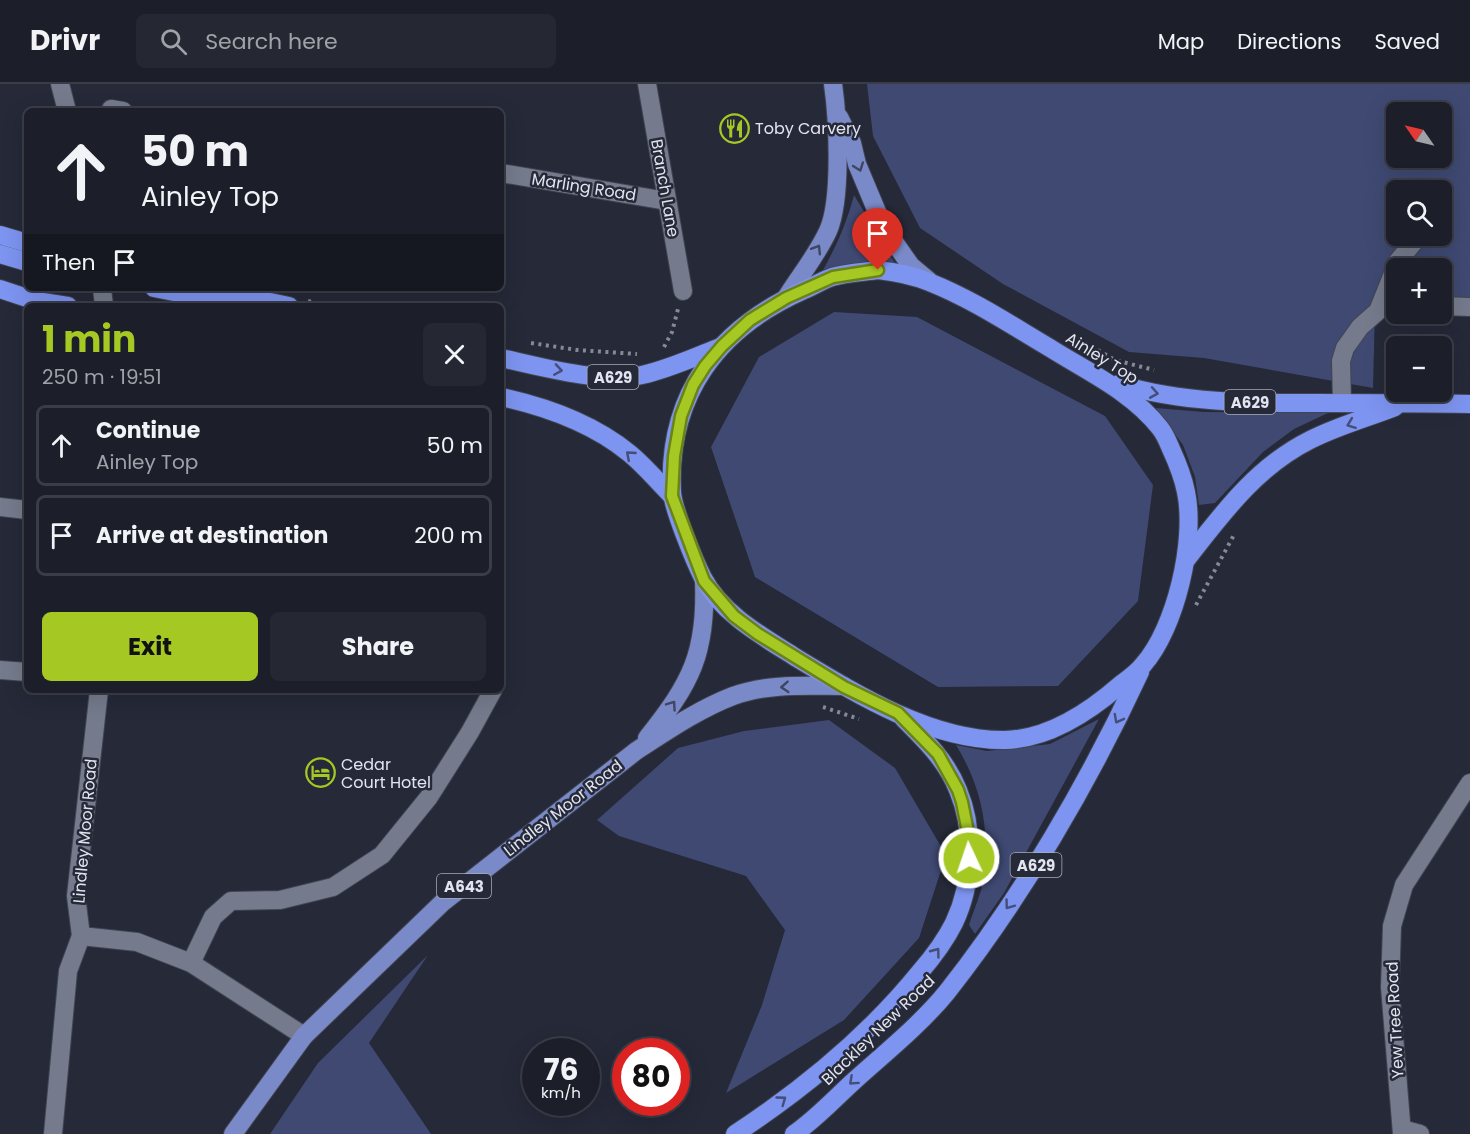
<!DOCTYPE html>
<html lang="en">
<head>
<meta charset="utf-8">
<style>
	body { margin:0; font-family:Poppins,sans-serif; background:#252732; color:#f1f3f6; height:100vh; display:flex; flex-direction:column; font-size:22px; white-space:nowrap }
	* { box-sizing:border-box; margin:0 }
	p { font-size:20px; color:#a0a2a8 }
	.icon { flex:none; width:33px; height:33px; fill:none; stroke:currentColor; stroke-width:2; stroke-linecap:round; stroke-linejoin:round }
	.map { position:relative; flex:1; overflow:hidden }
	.sheet { position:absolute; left:24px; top:219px; width:480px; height:390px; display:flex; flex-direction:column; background:#1c1f2a; border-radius:9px; box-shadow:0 6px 24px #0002,0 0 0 2px #3a3d47 }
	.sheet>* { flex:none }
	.top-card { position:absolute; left:24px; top:24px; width:480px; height:183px; border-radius:9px; box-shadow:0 6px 24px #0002,0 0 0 2px #3a3d47; background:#1c1f2a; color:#f1f3f6; overflow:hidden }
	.needle { width:39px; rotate:304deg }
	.controls { position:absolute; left:1386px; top:18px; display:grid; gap:12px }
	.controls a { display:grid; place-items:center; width:66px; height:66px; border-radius:9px; background:#1c1f2a; box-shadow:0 6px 24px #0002,0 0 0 2px #3a3d47; font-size:30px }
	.speed { position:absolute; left:522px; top:954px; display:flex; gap:12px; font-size:30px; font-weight:700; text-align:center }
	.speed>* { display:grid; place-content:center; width:78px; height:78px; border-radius:50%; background:#1c1f2a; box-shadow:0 6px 24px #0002,0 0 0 2px #3a3d47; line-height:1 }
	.speed small { font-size:15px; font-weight:400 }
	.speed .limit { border:9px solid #d22; background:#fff; color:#111 }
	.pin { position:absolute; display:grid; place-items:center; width:51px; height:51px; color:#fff; margin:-62px -26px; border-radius:50% 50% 50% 0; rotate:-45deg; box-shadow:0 0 6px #0007 }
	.pin .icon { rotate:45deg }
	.me { position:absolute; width:66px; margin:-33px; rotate:357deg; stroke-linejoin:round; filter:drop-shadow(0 0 4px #0008) }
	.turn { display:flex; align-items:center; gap:21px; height:126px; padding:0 18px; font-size:27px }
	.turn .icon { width:78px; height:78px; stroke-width:2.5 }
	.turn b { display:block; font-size:42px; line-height:51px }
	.then { display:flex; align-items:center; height:57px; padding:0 18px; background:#0003; gap:12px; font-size:22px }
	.round { display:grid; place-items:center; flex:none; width:63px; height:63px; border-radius:9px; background:#252732 }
	.headline { display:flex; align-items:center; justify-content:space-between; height:102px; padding:0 18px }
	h1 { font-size:36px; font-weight:700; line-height:45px; color:#a5c823 }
	.cta { display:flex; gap:12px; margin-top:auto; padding:12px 18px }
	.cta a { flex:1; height:69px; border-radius:9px; background:#a5c823; color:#111; font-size:24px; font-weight:700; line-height:69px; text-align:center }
	.cta a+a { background:#252732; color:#f1f3f6 }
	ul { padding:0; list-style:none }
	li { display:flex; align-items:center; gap:18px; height:81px; margin:0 12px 9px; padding:0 6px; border:3px solid #3a3d47; border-radius:9px }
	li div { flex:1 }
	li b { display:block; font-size:22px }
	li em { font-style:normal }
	header { display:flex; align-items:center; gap:36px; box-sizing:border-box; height:84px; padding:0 30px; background:#1c1f2a; border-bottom:2px solid #3a3d47 }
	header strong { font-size:28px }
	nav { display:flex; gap:33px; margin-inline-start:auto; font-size:21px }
	.search { width:420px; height:54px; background:#252732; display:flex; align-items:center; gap:15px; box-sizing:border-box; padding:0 21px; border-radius:9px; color:#a0a2a8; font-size:22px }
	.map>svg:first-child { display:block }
</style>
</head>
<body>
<header>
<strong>Drivr</strong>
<div class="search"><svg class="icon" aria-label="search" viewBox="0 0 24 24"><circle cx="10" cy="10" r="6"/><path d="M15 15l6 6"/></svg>Search here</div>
<nav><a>Map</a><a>Directions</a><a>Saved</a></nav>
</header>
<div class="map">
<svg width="1470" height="1050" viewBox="0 0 1470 1050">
	<rect width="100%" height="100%" fill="#252938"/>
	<g fill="#3f4972" fill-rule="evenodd">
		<path d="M867 0H1470V219L1442 220V184H1396V222L1375 224 1373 304 1204 274 1129 268 1003 200 920 144 873 52ZM1396 28H1442V74H1396ZM1396 106H1442V152H1396Z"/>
		<path d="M854 111 896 181C871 175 848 180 823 186 837 161 847 138 854 111Z"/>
		<path d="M834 228 917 233 1105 332 1153 401 1138 517 1058 602 938 603 755 493 711 363 759 273Z"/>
		<path d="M1156 324 1204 328 1328 329 1294 345 1263 368 1215 419 1199 421 1195 393 1183 361Z"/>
		<path d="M1099 635 1004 809 975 850 969 841C974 825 982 808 984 792 990 744 981 702 956 661L987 667 1050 660Z"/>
		<path d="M829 636 895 684 946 771 919 854 844 936 726 1009 762 921 785 846 746 792 619 752 597 736 678 664 744 647Z"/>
		<path d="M428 871 369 959 431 1050H270L318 979Z"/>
	</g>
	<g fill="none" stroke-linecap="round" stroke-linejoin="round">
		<defs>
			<g id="minor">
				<path d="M60 0 67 27"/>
				<path d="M647 0 683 207"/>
				<path d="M111 25 123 27"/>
				<path d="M501 89 667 117"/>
				<path d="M102 204 104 222"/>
				<path d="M1442 222 1470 223"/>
				<path d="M1342 319 1341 277 1345 264 1360 243 1378 227 1398 177 1419 152"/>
				<path d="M0 423 27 426"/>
				<path d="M0 586 27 588"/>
				<path d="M99 606 76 812 81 852 137 858 191 879 304 952"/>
				<path d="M191 879 213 833 231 817 280 816 333 803 382 771 429 713 470 648 493 606"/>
				<path d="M1402 1045 1420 1050"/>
				<path d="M53 1050 68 887 81 852"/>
				<path d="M1402 1050 1390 903 1392 842 1404 801 1470 699"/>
			</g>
			<g id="major">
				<path d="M839 33 852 59 857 80 883 142 911 182 929 197"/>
				<path d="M786 214C799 193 817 171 828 147 842 116 838 35 833 0"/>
				<path d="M647 654C691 599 707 569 704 497"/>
				<path d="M233 1050 304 952 442 819 636 667C667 647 699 625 733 612 768 599 807 602 844 602"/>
			</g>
			<g id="highway">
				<path d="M0 151 27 159"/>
				<path d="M0 170 27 178"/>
				<path d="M878 186C896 188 912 191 929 198 972 215 1011 241 1050 264 1088 288 1132 308 1160 344 1165 350 1168 358 1171 365 1177 378 1183 393 1186 408 1196 456 1176 544 1143 581 1137 589 1128 595 1120 601 1089 628 1049 655 1005 656 932 657 856 610 795 573 762 552 722 530 703 494 695 478 673 425 672 408 667 311 718 244 804 206 814 202 823 196 832 193 846 189 863 188 878 186Z"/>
				<path d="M154 204 244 222"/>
				<path d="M0 205 36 217 68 222"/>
				<path d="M231 210 289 222"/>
				<path d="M501 274C541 283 603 300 642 291 669 285 695 273 720 263"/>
				<path d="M1119 300C1182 319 1249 319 1314 319 1366 319 1418 319 1470 320"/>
				<path d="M501 313C547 323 592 339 629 369 644 381 658 398 672 412"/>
				<path d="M1186 476C1222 430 1256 383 1310 356 1337 342 1367 334 1395 323"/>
				<path d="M735 1050C802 1006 869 951 920 888 933 873 945 857 954 839 973 799 975 747 958 706 946 676 925 656 903 634"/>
				<path d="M794 1050C816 1035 835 1014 855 996 885 969 922 939 947 908 1022 813 1089 698 1140 588"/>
			</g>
		</defs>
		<use href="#minor" stroke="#414551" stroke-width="20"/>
		<use href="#major" stroke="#414551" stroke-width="20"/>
		<use href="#highway" stroke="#414551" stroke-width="20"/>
		<g stroke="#858895" stroke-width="4" stroke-dasharray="3 4.5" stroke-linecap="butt">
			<path d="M308 217 328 222"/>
			<path d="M1078 255 1115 276 1154 286"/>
			<path d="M531 259 577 266 637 270"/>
			<path d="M664 263 672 248 678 225"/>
			<path d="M1196 521 1235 449"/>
			<path d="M823 623 859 635"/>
		</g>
		<use href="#minor" stroke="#757b8c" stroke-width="18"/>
		<use href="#major" stroke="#7a8ac8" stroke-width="18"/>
		<use href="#highway" stroke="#7d94f0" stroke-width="18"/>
	</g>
	<defs><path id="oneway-chevron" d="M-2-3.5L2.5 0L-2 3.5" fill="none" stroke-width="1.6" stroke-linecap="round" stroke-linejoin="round" transform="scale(1.5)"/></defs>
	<g stroke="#3f4663">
		<use href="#oneway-chevron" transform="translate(859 83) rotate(70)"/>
		<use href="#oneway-chevron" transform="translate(817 165) rotate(-58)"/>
		<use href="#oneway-chevron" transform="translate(785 603) rotate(176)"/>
		<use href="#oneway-chevron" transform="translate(672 621) rotate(-55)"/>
	</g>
	<g stroke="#444e78">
		<use href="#oneway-chevron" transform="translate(558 286) rotate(9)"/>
		<use href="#oneway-chevron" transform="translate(1154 309) rotate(10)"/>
		<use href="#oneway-chevron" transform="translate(1351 340) rotate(159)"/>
		<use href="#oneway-chevron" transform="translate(630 371) rotate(-139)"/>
		<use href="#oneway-chevron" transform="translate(1118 635) rotate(118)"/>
		<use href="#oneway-chevron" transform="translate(1009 821) rotate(126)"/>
		<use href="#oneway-chevron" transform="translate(936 868) rotate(-53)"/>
		<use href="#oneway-chevron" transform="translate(853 997) rotate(138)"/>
		<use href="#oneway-chevron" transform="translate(782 1016) rotate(-36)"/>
	</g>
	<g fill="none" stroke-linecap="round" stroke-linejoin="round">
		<defs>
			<path id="route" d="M878 186 833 193 786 214 750 236 722 262 705 282 693 301 681 332 674 372 672 412 704 497 734 532 758 550 844 603 898 629 938 670 958 706 962 718 969 753V774"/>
		</defs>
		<use href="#route" stroke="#6b8217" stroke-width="15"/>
		<use href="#route" stroke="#a5c823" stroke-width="10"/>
	</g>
	<defs>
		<symbol id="restaurant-ring" viewBox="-11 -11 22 22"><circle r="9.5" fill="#252938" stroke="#a5c823" stroke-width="1.5"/><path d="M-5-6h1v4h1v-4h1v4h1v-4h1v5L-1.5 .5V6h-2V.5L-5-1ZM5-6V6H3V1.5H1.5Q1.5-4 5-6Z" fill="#a5c823"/></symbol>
		<symbol id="hotel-ring" viewBox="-11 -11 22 22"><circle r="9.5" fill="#252938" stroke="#a5c823" stroke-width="1.5"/><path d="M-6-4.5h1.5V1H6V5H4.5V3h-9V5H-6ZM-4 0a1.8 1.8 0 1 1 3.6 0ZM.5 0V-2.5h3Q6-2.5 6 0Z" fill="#a5c823"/></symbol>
	</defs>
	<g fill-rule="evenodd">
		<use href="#restaurant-ring" x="718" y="28" width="33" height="33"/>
		<use href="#hotel-ring" x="304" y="672" width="33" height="33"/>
	</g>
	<g text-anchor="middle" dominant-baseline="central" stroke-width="5" stroke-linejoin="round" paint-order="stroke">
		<g fill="#252938" stroke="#a9adb8" stroke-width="1.5">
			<rect x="587.5" y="281" width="51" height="24" rx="4.5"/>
			<rect x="1224.5" y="306" width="51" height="24" rx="4.5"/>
			<rect x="1010.5" y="769" width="51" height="24" rx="4.5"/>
			<rect x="437" y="790" width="54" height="24" rx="4.5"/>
		</g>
		<g font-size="15" font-weight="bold" fill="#e2e5ef">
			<text x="613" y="293">A629</text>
			<text x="1250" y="318">A629</text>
			<text x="1036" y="781">A629</text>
			<text x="464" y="802">A643</text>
		</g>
		<g font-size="16" fill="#e2e5ef" stroke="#252938" text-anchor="start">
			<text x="755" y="44">Toby Carvery</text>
			<text x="341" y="680">Cedar<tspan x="341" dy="18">Court Hotel</tspan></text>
		</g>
		<g font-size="16" fill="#e2e5ef" stroke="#252938">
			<text transform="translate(584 103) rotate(9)">Marling Road</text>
			<text transform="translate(665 104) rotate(80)">Branch Lane</text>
			<text transform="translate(1102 274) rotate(32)">Ainley Top</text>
			<text transform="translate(563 724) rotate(-38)">Lindley Moor Road</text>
			<text transform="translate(85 747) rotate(-85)">Lindley Moor Road</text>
			<text transform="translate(1395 936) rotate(-93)">Yew Tree Road</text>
			<text transform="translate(878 946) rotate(-44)">Blackley New Road</text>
		</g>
	</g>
</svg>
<div class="controls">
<a><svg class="needle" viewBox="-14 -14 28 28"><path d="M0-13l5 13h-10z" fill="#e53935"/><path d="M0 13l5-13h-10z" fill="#a0a2a8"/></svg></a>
<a><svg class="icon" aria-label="search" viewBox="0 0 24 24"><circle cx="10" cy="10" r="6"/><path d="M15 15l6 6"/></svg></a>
<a>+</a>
<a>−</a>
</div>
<div class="speed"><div>76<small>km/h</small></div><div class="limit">80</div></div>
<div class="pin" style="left:878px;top:186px;background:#d93025"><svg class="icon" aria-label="arrive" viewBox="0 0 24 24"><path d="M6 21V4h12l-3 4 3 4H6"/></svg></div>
<svg class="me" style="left:969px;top:774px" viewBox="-20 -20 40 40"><circle r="17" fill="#a5c823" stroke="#fff" stroke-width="3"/><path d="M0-11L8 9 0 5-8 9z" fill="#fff"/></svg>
<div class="top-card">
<div class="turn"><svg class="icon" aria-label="ahead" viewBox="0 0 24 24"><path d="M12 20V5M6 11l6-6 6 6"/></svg><div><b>50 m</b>Ainley Top</div></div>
<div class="then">Then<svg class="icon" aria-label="arrive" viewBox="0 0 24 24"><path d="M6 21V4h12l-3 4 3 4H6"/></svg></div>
</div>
<section class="sheet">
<div class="headline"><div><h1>1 min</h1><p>250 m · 19:51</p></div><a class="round"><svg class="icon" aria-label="close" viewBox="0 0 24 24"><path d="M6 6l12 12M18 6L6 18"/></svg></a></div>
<ul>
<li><svg class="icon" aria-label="ahead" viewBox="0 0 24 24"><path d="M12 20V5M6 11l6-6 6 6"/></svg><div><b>Continue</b><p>Ainley Top</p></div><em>50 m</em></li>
<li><svg class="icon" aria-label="arrive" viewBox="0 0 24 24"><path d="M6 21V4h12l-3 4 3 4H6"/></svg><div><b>Arrive at destination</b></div><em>200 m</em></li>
</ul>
<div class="cta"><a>Exit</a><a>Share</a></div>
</section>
</div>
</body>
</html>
